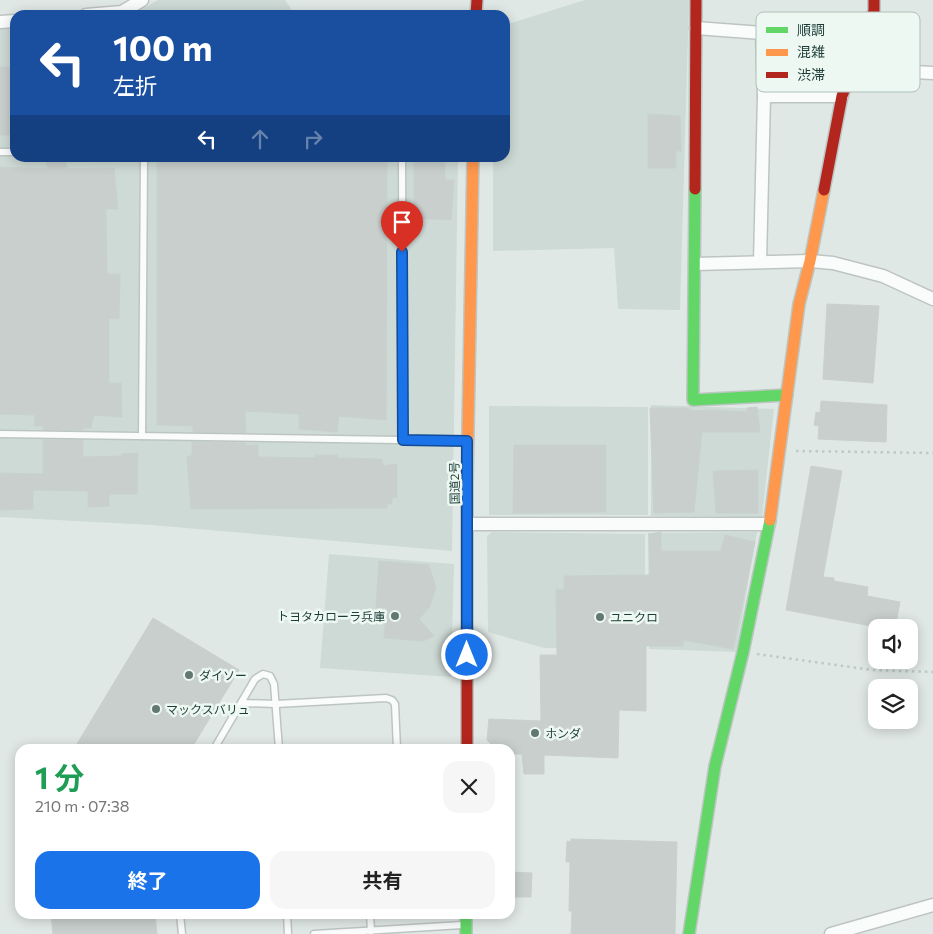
<!DOCTYPE html>
<html lang="ja">
<head>
<meta charset="utf-8">
<style>
	body { margin:0; font-family:Commissioner,"Noto Sans JP",sans-serif; background:#f6f6f6; color:#222; height:100vh; display:flex; flex-direction:column; font-size:19px; white-space:nowrap }
	* { box-sizing:border-box; margin:0 }
	p { font-size:16px; color:#767676 }
	.icon { flex:none; width:28px; height:28px; fill:none; stroke:currentColor; stroke-width:2; stroke-linecap:round; stroke-linejoin:round }
	.map { position:relative; flex:1; overflow:hidden }
	.side { position:absolute; left:15px; top:744px; width:500px; height:175px; display:flex; flex-direction:column; background:#fff; border-radius:15px; box-shadow:0 2px 12px #0003 }
	.side>* { flex:none }
	.banner { position:absolute; left:10px; top:10px; width:500px; height:152px; border-radius:15px; box-shadow:0 2px 12px #0003; background:#1a4fa0; color:#fff; overflow:hidden }
	.fabs { position:absolute; left:868px; top:619px; display:grid; gap:10px }
	.fabs a { display:grid; place-items:center; width:50px; height:50px; border-radius:10px; background:#fff; box-shadow:0 2px 12px #0003; font-size:25px }
	.pin { position:absolute; display:grid; place-items:center; width:42px; height:42px; color:#fff; margin:-51px -21px; border-radius:50% 50% 50% 0; rotate:-45deg; box-shadow:0 0 5px #0007 }
	.pin .icon { rotate:45deg }
	.me { position:absolute; width:55px; margin:-28px; rotate:0deg; stroke-linejoin:round; filter:drop-shadow(0 0 4px #0008) }
	.turn { display:flex; align-items:center; gap:18px; height:105px; padding:0 20px; font-size:22px }
	.turn .icon { width:65px; height:65px; stroke-width:2.5 }
	.turn b { display:block; font-size:35px; line-height:42px }
	.lanes { display:flex; align-items:center; height:48px; padding:0 20px; background:#0003; justify-content:center; gap:25px; direction:ltr }
	.lanes .off { opacity:.35 }
	.round { display:grid; place-items:center; flex:none; width:52px; height:52px; border-radius:15px; background:#f6f6f6 }
	.head { display:flex; align-items:center; justify-content:space-between; height:85px; padding:0 20px }
	h1 { font-size:30px; font-weight:700; line-height:38px; color:#1e9e55 }
	.action { display:flex; gap:10px; margin-top:auto; padding:10px 20px }
	.action a { flex:1; height:58px; border-radius:15px; background:#1a73e8; color:#fff; font-size:20px; font-weight:700; line-height:58px; text-align:center }
	.action a+a { background:#f6f6f6; color:#222 }
	.map>svg:first-child { display:block }
</style>
</head>
<body>
<div class="map">
<svg width="933" height="934" viewBox="0 0 933 934">
	<rect width="100%" height="100%" fill="#e0e8e5"/>
	<g fill="#cedad5">
		<path d="M158 0H285L294 13 319 15H131Z"/>
		<path d="M585 0H689L680 310 618 309 614 248 493 251V158H505V25Z"/>
		<path d="M15 27V158H458L452 551 151 525 0 517V28Z"/>
		<path d="M651 405 774 409 762 517 651 516Z"/>
		<path d="M489 406 648 407V515H489Z"/>
		<path d="M492 532 645 534V646L544 648 488 632 487 536Z"/>
		<path d="M757 532 736 652 649 649 648 533Z"/>
		<path d="M329 554 454 564 451 677 320 668Z"/>
	</g>
	<g fill="#c8cfcc" stroke="#c9d1ce">
		<rect x="0" y="67" width="15" height="68"/>
		<path d="M648 114 680 116 681 151H676V168H648Z"/>
		<path d="M157 158H387L386 420 339 416 337 432 299 429V414L245 411 246 433 193 432V426L157 425Z"/>
		<path d="M414 158H445V180H454L451 220 414 218Z"/>
		<path d="M46 160H66L67 169 114 168 118 209H106L107 274H120L119 319 109 318V383H121L122 417 94 415 91 428H83V430H43V426H34L35 415 0 414V167L48 169Z"/>
		<path d="M827 304 879 306 873 383 823 379Z"/>
		<path d="M821 401 887 405 886 442 818 439 819 426 814 425 816 412 820 413Z"/>
		<path d="M757 407 760 432H702L694 512 654 513 650 408H686L694 411 713 410 747 412V408Z"/>
		<path d="M43 440H83V457L122 456V454L138 453 137 494H109V506L88 507V491L33 490V509L0 510V473L43 474Z"/>
		<path d="M192 442 246 443V445H258V457L315 458V455H338V458L382 459 383 466 397 464V498L393 497 391 504H387V508L191 509 187 457 192 455Z"/>
		<path d="M514 445H606V512L513 513Z"/>
		<path d="M811 466 842 471 823 577 834 578V581L868 587 867 596 900 602 895 628H882L786 610Z"/>
		<path d="M758 470V513H716L713 471Z"/>
		<path d="M661 532V551H721L725 535 755 542 733 649 683 640V646H646V711L619 710 618 758 544 755V774H524L522 754H510V749H496L487 740 489 719 541 721 540 655H557L556 589 564 590V576L650 575 649 534Z"/>
		<path d="M379 561 429 565 436 588 429 608 419 619 434 636 423 641 384 638 387 608 376 607Z"/>
		<path d="M153 618 239 670 191 749H74Z"/>
		<path d="M571 839 677 842 675 934H571L572 911H569L570 862H566L567 841 571 842Z"/>
		<path d="M510 872 532 873 531 897H510Z"/>
		<path d="M51 914H155L157 934H53Z"/>
	</g>
	<g fill="none" stroke-linecap="round" stroke-linejoin="round">
		<defs>
			<g id="lane">
				<path d="M0 152H15"/>
				<path d="M402 158 403 440"/>
				<path d="M0 434 464 441"/>
				<path d="M142 436 144 158"/>
				<path d="M241 703 276 704 386 698 392 700 395 704 397 749"/>
				<path d="M214 749 255 679 263 674 270 676 274 684 279 749"/>
				<path d="M180 914 182 934"/>
				<path d="M287 914 288 934"/>
				<path d="M370 914 371 931"/>
				<path d="M314 934 462 925"/>
			</g>
			<g id="street">
				<path d="M86 15 122 12 142 0"/>
				<path d="M0 22 15 21"/>
				<path d="M696 28 762 33 764 96 760 262"/>
				<path d="M850 74 894 71 933 73"/>
				<path d="M764 96H842"/>
				<path d="M695 264 810 261 833 263 883 276 933 299"/>
				<path d="M468 524H769"/>
				<path d="M831 934 933 905"/>
			</g>
			<g id="fast">
				<path d="M695 189 693 400 787 395"/>
				<path d="M466 914V934"/>
				<path d="M689 934 715 766 743 652 770 520"/>
			</g>
			<g id="slow">
				<path d="M467 485 473 158"/>
				<path d="M770 520 799 304 810 261 824 190"/>
			</g>
			<g id="jam">
				<path d="M476 15 477 0"/>
				<path d="M695 189 696 0"/>
				<path d="M824 190 842 96 874 11V0"/>
				<path d="M467 485V749"/>
			</g>
		</defs>
		<use href="#lane" stroke="#bdc5c2" stroke-width="9"/>
		<use href="#street" stroke="#bdc5c2" stroke-width="15"/>
		<use href="#fast" stroke="#bcc6c2" stroke-width="14"/>
		<use href="#slow" stroke="#bcc6c2" stroke-width="14"/>
		<use href="#jam" stroke="#bcc6c2" stroke-width="14"/>
		<g stroke="#bec8c6" stroke-width="2.5" stroke-dasharray="2.5 4" stroke-linecap="butt">
			<path d="M796 451 933 453"/>
			<path d="M757 654 872 670 933 672"/>
		</g>
		<use href="#lane" stroke="#fafcfb" stroke-width="6"/>
		<use href="#street" stroke="#fafcfb" stroke-width="12"/>
		<use href="#fast" stroke="#63d668" stroke-width="11"/>
		<use href="#slow" stroke="#ff974d" stroke-width="11"/>
		<use href="#jam" stroke="#b3261e" stroke-width="11"/>
	</g>
	<g fill="none" stroke-linecap="round" stroke-linejoin="round">
		<defs>
			<path id="route" d="M402 252 403 440 467 441V655"/>
		</defs>
		<use href="#route" stroke="#114b97" stroke-width="12"/>
		<use href="#route" stroke="#1a73e8" stroke-width="9"/>
	</g>
	<g fill="#617873" stroke="#eef8f3" stroke-width="2">
		<circle cx="395" cy="616" r="5"/>
		<circle cx="600" cy="617" r="5"/>
		<circle cx="189" cy="675" r="5"/>
		<circle cx="156" cy="709" r="5"/>
		<circle cx="535" cy="733" r="5"/>
	</g>
	<g text-anchor="middle" dominant-baseline="central" stroke-width="5" stroke-linejoin="round" paint-order="stroke">
		<g font-size="12" fill="#1d3c36" stroke="#eef8f3">
			<text transform="translate(454 483) rotate(-91)">国道2号</text>
		</g>
		<g font-size="12" fill="#1d3c36" stroke="#eef8f3" text-anchor="start">
			<text x="385" y="616" text-anchor="end">トヨタカローラ兵庫</text>
			<text x="610" y="617">ユニクロ</text>
			<text x="199" y="675">ダイソー</text>
			<text x="166" y="709">マックスバリュ</text>
			<text x="545" y="733">ホンダ</text>
		</g>
	</g>
	<rect x="756" y="12" width="164" height="80" rx="8" fill="#eef8f3" stroke="#afc0ba" stroke-width="1"/>
	<rect x="766" y="27" width="22" height="6" fill="#63d668"/>
	<rect x="766" y="49" width="22" height="7" fill="#ff974d"/>
	<rect x="766" y="72" width="22" height="6" fill="#b3261e"/>
	<g font-size="14" fill="#1d3c36">
		<text x="797" y="35">順調</text>
		<text x="797" y="57">混雑</text>
		<text x="797" y="80">渋滞</text>
	</g>
</svg>
<div class="fabs">
<a><svg class="icon" aria-label="sound" viewBox="0 0 24 24"><path d="M4 9h4l5-4v14l-5-4H4zM17 9q2 3 0 6"/></svg></a>
<a><svg class="icon" aria-label="layers" viewBox="0 0 24 24"><path d="M12 4l9 5-9 5-9-5zM3 14l9 5 9-5"/></svg></a>
</div>
<div class="pin" style="left:402px;top:252px;background:#d93025"><svg class="icon" aria-label="arrive" viewBox="0 0 24 24"><path d="M6 21V4h12l-3 4 3 4H6"/></svg></div>
<svg class="me" style="left:467px;top:655px" viewBox="-20 -20 40 40"><circle r="17" fill="#1a73e8" stroke="#fff" stroke-width="3"/><path d="M0-11L8 9 0 5-8 9z" fill="#fff"/></svg>
<div class="banner">
<div class="turn"><svg class="icon" aria-label="left" viewBox="0 0 24 24"><path d="M17 20v-9H6M10 6l-5 5 5 5"/></svg><div><b>100 m</b>左折</div></div>
<div class="lanes"><svg class="icon" aria-label="left" viewBox="0 0 24 24"><path d="M17 20v-9H6M10 6l-5 5 5 5"/></svg><svg class="icon off" aria-label="ahead" viewBox="0 0 24 24"><path d="M12 20V5M6 11l6-6 6 6"/></svg><svg class="icon off" aria-label="right" viewBox="0 0 24 24"><path d="M7 20v-9h11M14 6l5 5-5 5"/></svg></div>
</div>
<section class="side">
<div class="head"><div><h1>1 分</h1><p>210 m · 07:38</p></div><a class="round"><svg class="icon" aria-label="close" viewBox="0 0 24 24"><path d="M6 6l12 12M18 6L6 18"/></svg></a></div>
<div class="action"><a>終了</a><a>共有</a></div>
</section>
</div>
</body>
</html>
